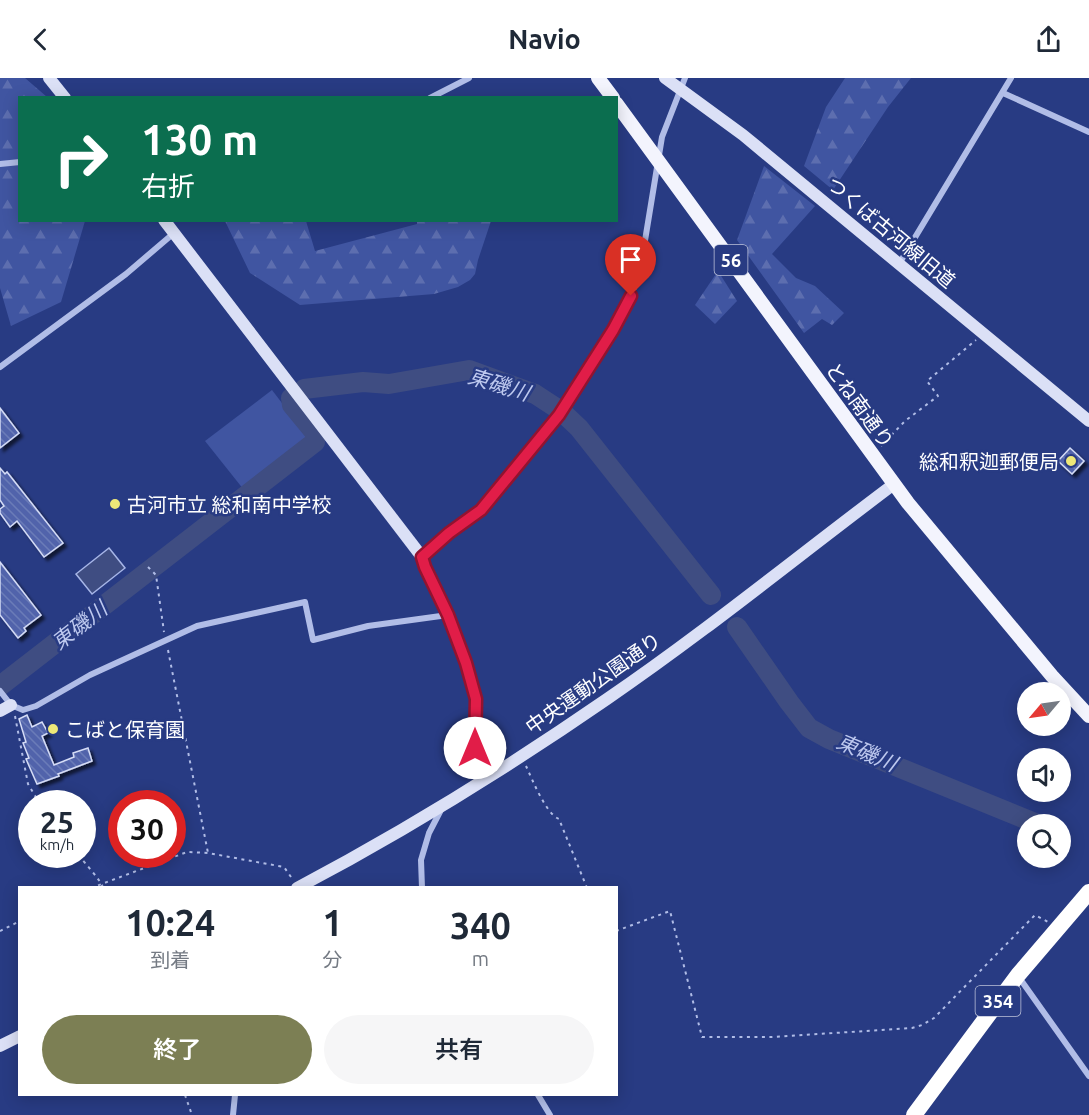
<!DOCTYPE html>
<html lang="ja">
<head>
<meta charset="utf-8">
<style>
	body { margin:0; font-family:Ubuntu,"Noto Sans JP",sans-serif; background:#f6f6f7; color:#1f2937; height:100vh; display:flex; flex-direction:column; font-size:22px; white-space:nowrap }
	* { box-sizing:border-box; margin:0 }
	p { font-size:20px; color:#747a83 }
	.icon { flex:none; width:33px; height:33px; fill:none; stroke:currentColor; stroke-width:2; stroke-linecap:round; stroke-linejoin:round }
	.map { position:relative; flex:1; overflow:hidden }
	.details { position:absolute; left:18px; top:808px; width:600px; height:210px; display:flex; flex-direction:column; background:#fff; border-radius:0px; box-shadow:0 3px 15px #0003 }
	.details>* { flex:none }
	.hud { position:absolute; left:18px; top:18px; width:600px; height:126px; border-radius:0px; box-shadow:0 3px 15px #0003; background:#0b6e4f; color:#fff; overflow:hidden }
	.needle { width:39px; rotate:241deg }
	.tools { position:absolute; left:1017px; top:604px; display:grid; gap:12px }
	.tools a { display:grid; place-items:center; width:54px; height:54px; border-radius:50%; background:#fff; box-shadow:0 3px 15px #0003; font-size:30px }
	.speed { position:absolute; left:18px; top:712px; display:flex; gap:12px; font-size:30px; font-weight:700; text-align:center }
	.speed>* { display:grid; place-content:center; width:78px; height:78px; border-radius:50%; background:#fff; box-shadow:0 3px 15px #0003; line-height:1 }
	.speed small { font-size:15px; font-weight:400 }
	.speed .limit { border:9px solid #d22; background:#fff; color:#111 }
	.pin { position:absolute; display:grid; place-items:center; width:51px; height:51px; color:#fff; margin:-62px -26px; border-radius:50% 50% 50% 0; rotate:-45deg; box-shadow:0 0 6px #0007 }
	.pin .icon { rotate:45deg }
	.me { position:absolute; width:66px; margin:-33px; rotate:0deg; stroke-linejoin:round; filter:drop-shadow(0 0 4px #0008) }
	.turn { display:flex; align-items:center; gap:21px; height:126px; padding:0 24px; font-size:27px }
	.turn .icon { width:78px; height:78px; stroke-width:2.5 }
	.turn b { display:block; font-size:42px; line-height:51px }
	.eta { display:flex; justify-content:space-evenly; align-items:center; height:102px; text-align:center }
	.eta b { font-size:36px; font-weight:600; line-height:42px }
	.button { display:flex; gap:12px; margin-top:auto; padding:12px 24px }
	.button a { flex:1; height:69px; border-radius:36px; background:#7c7f54; color:#fff; font-size:24px; font-weight:600; line-height:69px; text-align:center }
	.button a+a { background:#f6f6f7; color:#1f2937 }
	header { display:flex; justify-content:space-between; align-items:center; height:78px; padding:0 24px; background:#fff; font-size:27px; font-weight:600 }
	.map>svg:first-child { display:block }
</style>
</head>
<body>
<header><svg class="icon" aria-label="back" viewBox="0 0 24 24"><path d="M15 5l-7 7 7 7"/></svg>Navio<svg class="icon" aria-label="share" viewBox="0 0 24 24"><path d="M12 15V3M7 8l5-5 5 5M5 13v7h14v-7"/></svg></header>
<div class="map">
<svg width="1089" height="1037" viewBox="0 0 1089 1037">
	<defs>
		<pattern id="forest-firs" width="22" height="20" patternUnits="userSpaceOnUse" patternTransform="scale(1.5)"><rect width="22" height="20" fill="#4055a1"/><path d="M5 1l3.5 6h-7zM16 11l3.5 6h-7z" fill="#5d6eaf"/></pattern>
		<pattern id="building-back-hatch" width="6" height="6" patternUnits="userSpaceOnUse" patternTransform="scale(1.5)"><rect width="6" height="6" fill="#5164ab"/><path d="M-1 5l2 2M0 0l6 6M5-1l2 2" fill="none" stroke="#6b7bb8"/></pattern>
		<filter id="shadow"><feDropShadow dx="3.5" dy="3.5" stdDeviation="1.5" flood-color="#0009"/></filter>
	</defs>
	<rect width="100%" height="100%" fill="#283b83"/>
	<g fill="url(#forest-firs)">
		<path d="M0 0H25L47 19 20 20V142L85 143 61 224 11 248 0 210Z"/>
		<path d="M845 0H911L888 29 833 112 804 88 826 29Z"/>
		<path d="M764 88 815 128 772 176 796 200 815 208 844 235 832 247 822 241 804 255 737 162Z"/>
		<path d="M225 143H306L315 173 417 146V143H491L478 182 475 196 470 202 458 209 434 216 300 227 250 195Z"/>
		<path d="M718 193 737 223 715 246 695 227Z"/>
	</g>
	<path fill="#4055a1" d="M272 312 311 363 244 412 205 363Z"/>
	<path fill="#3f4d82" stroke="#a6b5e7" stroke-width="1.5" d="M109 470 125 490 92 516 76 496Z"/>
	<g fill="none" stroke-linecap="round" stroke-linejoin="round">
		<g stroke="#3f4d82" stroke-width="20">
			<path d="M304 311 363 304 389 306 469 292 535 316 561 333 579 350 711 517"/>
			<path d="M737 549 789 624 809 650 829 661 1040 747"/>
			<path d="M0 608 315 364V355L292 327 291 320"/>
		</g>
	</g>
	<g fill="url(#building-back-hatch)" stroke="#d5dcf6" stroke-width="1.5" filter="url(#shadow)">
		<path d="M0 330 19 355 0 370Z"/>
		<path d="M1070 370 1084 383 1072 396 1058 383Z"/>
		<path d="M0 390 5 396 7 394 63 465 44 479 17 443 10 449 0 435V431L4 428 0 422Z"/>
		<path d="M0 484 41 537 24 550 26 553 18 560 0 537Z"/>
		<path d="M27 637 32 649 42 644 48 655 42 658 54 687 74 679 73 675 88 670 92 683 58 696 59 698 37 706 26 681 29 680 23 665 26 664 19 641Z"/>
	</g>
	<g fill="none" stroke-linecap="round" stroke-linejoin="round">
		<g stroke="#b1bde7" stroke-width="2" stroke-dasharray="3 4.5" stroke-linecap="butt">
			<path d="M881 368 905 343 938 318 927 303 976 262"/>
			<path d="M148 489 156 497 164 554"/>
			<path d="M168 572 208 775"/>
			<path d="M15 638 28 706 40 726"/>
			<path d="M526 688C532 701 546 736 559 741L587 810"/>
			<path d="M79 777C85 786 101 802 103 810"/>
			<path d="M91 810 187 774 208 775 284 789 291 799"/>
			<path d="M0 853 20 843"/>
			<path d="M616 853 670 833 702 959H772L912 950 922 947 934 940 1035 837 1048 844"/>
			<path d="M185 1017 192 1037"/>
		</g>
		<g stroke="#b1bde7" stroke-width="6">
			<path d="M1003 15 1089 54"/>
			<path d="M430 20 469 0"/>
			<path d="M0 86 20 84"/>
			<path d="M899 186 1011 0"/>
			<path d="M0 289 126 196 174 155"/>
			<path d="M0 613 11 627 23 632 36 628 90 597 197 548 305 524 313 562 368 548 448 537"/>
			<path d="M479 705 475 682 476 620 466 585 448 537 425 489 422 479 449 455 481 432 565 328 613 252 631 218 641 187 662 59 685 0"/>
			<path d="M422 810 421 782 429 755 443 728"/>
			<path d="M1018 898 1089 998"/>
			<path d="M538 1017 550 1037"/>
			<path d="M233 1037 235 1017"/>
		</g>
		<g stroke="#dbe0f6" stroke-width="12">
			<path d="M49 0 65 20"/>
			<path d="M665 0 743 57 1089 343"/>
			<path d="M164 142 422 479"/>
			<path d="M0 633 11 627"/>
			<path d="M297 810C403 754 507 690 607 621 705 554 798 478 894 406"/>
			<path d="M0 968 20 958"/>
		</g>
		<g stroke="#f3f4fd" stroke-width="14">
			<path d="M598 0 613 20"/>
			<path d="M616 25 908 425 1052 598 1089 638"/>
		</g>
		<path stroke="#fff" stroke-width="16" d="M914 1037 1018 897 1089 814"/>
	</g>
	<g fill="none" stroke-linecap="round" stroke-linejoin="round">
		<defs>
			<path id="route" d="M475 670 476 621 466 585 448 537 425 489 422 479 449 455 481 432 559 337 613 252 631 218"/>
		</defs>
		<use href="#route" stroke="#92132f" stroke-width="15"/>
		<use href="#route" stroke="#e11d48" stroke-width="10"/>
	</g>
	<g fill="#eee878" stroke="#283b83" stroke-width="2">
		<circle cx="1071" cy="383" r="6"/>
		<circle cx="115" cy="426" r="6"/>
		<circle cx="53" cy="651" r="6"/>
	</g>
	<g text-anchor="middle" dominant-baseline="central" stroke-width="5" stroke-linejoin="round" paint-order="stroke">
		<g fill="#283b83" stroke="#bec4da" stroke-width="1.5">
			<rect x="714.5" y="167" width="33" height="30" rx="4.5"/>
			<rect x="975.5" y="908" width="45" height="30" rx="4.5"/>
		</g>
		<g font-size="18" font-weight="bold" fill="#fff">
			<text x="731" y="182">56</text>
			<text x="998" y="923">354</text>
		</g>
		<g font-size="20" fill="#fff" stroke="#283b83">
			<text transform="translate(891 154) rotate(40)">つくば古河線旧道</text>
			<text transform="translate(860 327) rotate(54)">とね南通り</text>
			<text transform="translate(593 605) rotate(-35)">中央運動公園通り</text>
		</g>
		<g font-size="20" fill="#fff" stroke="#283b83" text-anchor="start">
			<text x="1059" y="383" text-anchor="end">総和釈迦郵便局</text>
			<text x="127" y="426">古河市立 総和南中学校</text>
			<text x="65" y="651">こばと保育園</text>
		</g>
		<g font-size="21" font-style="italic" fill="#bdc8ee" stroke="#283b83">
			<text transform="translate(499 306) rotate(17)">東磯川</text>
			<text transform="translate(79 547) rotate(-38)">東磯川</text>
			<text transform="translate(867 674) rotate(23)">東磯川</text>
		</g>
	</g>
</svg>
<div class="tools">
<a><svg class="needle" viewBox="-14 -14 28 28"><path d="M0-13l5 13h-10z" fill="#e53935"/><path d="M0 13l5-13h-10z" fill="#747a83"/></svg></a>
<a><svg class="icon" aria-label="sound" viewBox="0 0 24 24"><path d="M4 9h4l5-4v14l-5-4H4zM17 9q2 3 0 6"/></svg></a>
<a><svg class="icon" aria-label="search" viewBox="0 0 24 24"><circle cx="10" cy="10" r="6"/><path d="M15 15l6 6"/></svg></a>
</div>
<div class="speed"><div>25<small>km/h</small></div><div class="limit">30</div></div>
<div class="pin" style="left:631px;top:218px;background:#d93025"><svg class="icon" aria-label="arrive" viewBox="0 0 24 24"><path d="M6 21V4h12l-3 4 3 4H6"/></svg></div>
<svg class="me" style="left:475px;top:670px" viewBox="-20 -20 40 40"><circle r="19" fill="#fff"/><path d="M0-13L10 11 0 6-10 11z" fill="#e11d48"/></svg>
<div class="hud">
<div class="turn"><svg class="icon" aria-label="right" viewBox="0 0 24 24"><path d="M7 20v-9h11M14 6l5 5-5 5"/></svg><div><b>130 m</b>右折</div></div>
</div>
<section class="details">
<div class="eta">
<div><b>10:24</b><p>到着</p></div>
<div><b>1</b><p>分</p></div>
<div><b>340</b><p>m</p></div>
</div>
<div class="button"><a>終了</a><a>共有</a></div>
</section>
</div>
</body>
</html>
